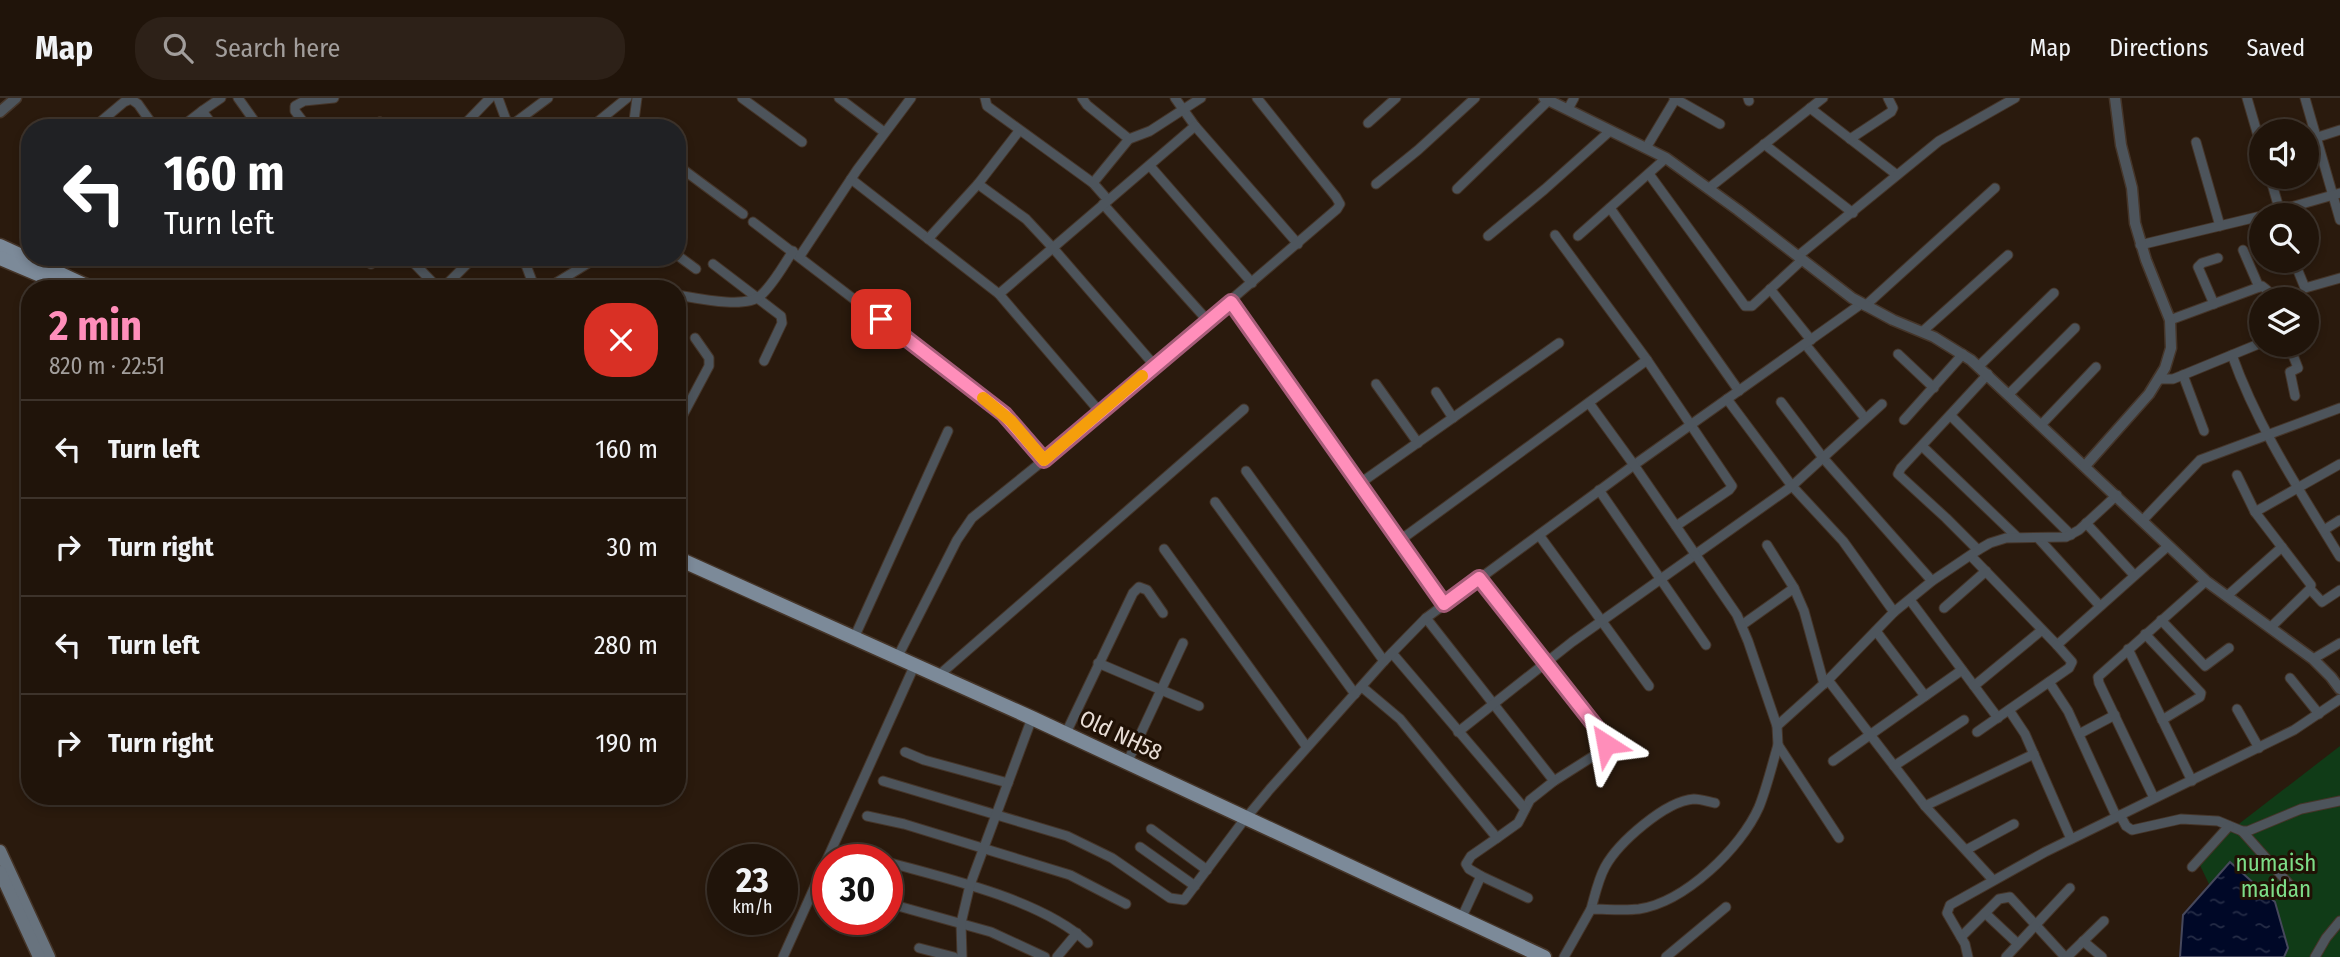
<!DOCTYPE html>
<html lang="en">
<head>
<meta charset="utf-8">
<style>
	body { margin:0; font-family:"Fira Sans Condensed",sans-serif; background:#2d2118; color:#f1f3f6; height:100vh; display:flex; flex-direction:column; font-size:26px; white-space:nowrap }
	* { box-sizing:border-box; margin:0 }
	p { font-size:23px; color:#a29e9c }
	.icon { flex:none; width:38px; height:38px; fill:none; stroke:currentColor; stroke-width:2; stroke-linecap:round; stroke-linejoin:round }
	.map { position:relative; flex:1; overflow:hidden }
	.panel { position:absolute; left:21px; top:182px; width:665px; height:525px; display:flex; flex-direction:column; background:#20140a; border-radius:28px; box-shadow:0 4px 10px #0003,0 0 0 2px #3d332b }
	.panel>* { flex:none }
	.guide { position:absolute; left:21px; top:21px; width:665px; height:147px; border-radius:28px; box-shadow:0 4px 10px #0003,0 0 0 2px #3d332b; background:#202124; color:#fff; overflow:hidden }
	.tools { position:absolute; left:2249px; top:21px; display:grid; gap:14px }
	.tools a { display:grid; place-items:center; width:70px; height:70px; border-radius:50%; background:#20140a; box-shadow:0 4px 10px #0003,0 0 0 2px #3d332b; font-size:35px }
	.speed { position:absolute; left:707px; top:746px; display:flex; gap:14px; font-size:35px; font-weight:700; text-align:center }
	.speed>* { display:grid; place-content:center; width:91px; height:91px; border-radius:50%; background:#20140a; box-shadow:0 4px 10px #0003,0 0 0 2px #3d332b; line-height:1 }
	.speed small { font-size:18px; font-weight:400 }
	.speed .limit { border:10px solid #d22; background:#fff; color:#111 }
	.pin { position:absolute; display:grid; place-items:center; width:60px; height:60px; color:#fff; margin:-30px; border-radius:14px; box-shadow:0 4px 10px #0006 }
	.me { position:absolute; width:77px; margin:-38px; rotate:326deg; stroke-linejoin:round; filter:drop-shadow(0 0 5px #0008) }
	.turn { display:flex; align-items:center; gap:24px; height:147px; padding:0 28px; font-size:32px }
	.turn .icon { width:91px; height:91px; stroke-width:2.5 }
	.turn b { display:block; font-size:49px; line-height:60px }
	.round { display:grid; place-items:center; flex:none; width:74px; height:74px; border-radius:28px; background:#2d2118 }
	.head { display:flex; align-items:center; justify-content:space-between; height:119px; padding:0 28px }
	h1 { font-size:42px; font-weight:700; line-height:52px; color:#ff8eba }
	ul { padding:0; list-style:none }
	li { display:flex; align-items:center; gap:21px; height:98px; padding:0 28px; border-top:2px solid #3d332b }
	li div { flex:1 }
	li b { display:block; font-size:26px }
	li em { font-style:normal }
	header { display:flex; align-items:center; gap:42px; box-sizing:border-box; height:98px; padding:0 35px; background:#20140a; border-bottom:2px solid #3d332b }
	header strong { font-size:33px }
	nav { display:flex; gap:38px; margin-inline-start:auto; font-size:24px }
	.search { width:490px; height:63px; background:#2d2118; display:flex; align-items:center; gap:18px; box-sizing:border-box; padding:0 24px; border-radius:28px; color:#a29e9c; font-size:26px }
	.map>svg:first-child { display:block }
</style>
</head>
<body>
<header>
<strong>Map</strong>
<div class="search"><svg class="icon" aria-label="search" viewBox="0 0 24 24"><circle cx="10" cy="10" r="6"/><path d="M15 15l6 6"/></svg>Search here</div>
<nav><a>Map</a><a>Directions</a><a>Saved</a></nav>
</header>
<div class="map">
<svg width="2340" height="859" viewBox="0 0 2340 859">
	<defs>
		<pattern id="water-ripples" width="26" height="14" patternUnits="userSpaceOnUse" patternTransform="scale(1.75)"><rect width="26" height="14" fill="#000827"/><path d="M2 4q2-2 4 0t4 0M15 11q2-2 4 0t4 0" fill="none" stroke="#252c46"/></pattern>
	</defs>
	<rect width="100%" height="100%" fill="#2a1a0d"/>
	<path fill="#103b17" d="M2340 648V859H2244L2196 759Z"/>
	<path fill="url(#water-ripples)" stroke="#46485c" stroke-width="2" d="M2230 764 2275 804 2288 850 2284 859H2180L2183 817Z"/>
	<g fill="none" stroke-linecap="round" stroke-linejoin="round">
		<defs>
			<g id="minor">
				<path d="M238 0 253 21"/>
				<path d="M498 0 509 30"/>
				<path d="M742 0 802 44"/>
				<path d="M839 0 884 34"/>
				<path d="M985 0 987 8 1093 85 1108 102"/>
				<path d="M1082 0 1087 7 1129 41"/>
				<path d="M1175 0 1195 28 1298 146"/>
				<path d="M1674 0 1720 26"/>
				<path d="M1748 0 1749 3"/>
				<path d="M2247 0 2261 48"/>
				<path d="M2305 0 2340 122"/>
				<path d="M1810 10 1897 77"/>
				<path d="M1568 11 1574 0"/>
				<path d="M202 13 221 0"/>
				<path d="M1368 25 1396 0"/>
				<path d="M509 29 548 0"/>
				<path d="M93 30 124 4 131 1 138 6 155 30"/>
				<path d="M180 30 202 13 215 30"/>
				<path d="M308 30 295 13V8L304 3 334 0"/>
				<path d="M373 30 380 24 388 30"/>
				<path d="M461 30 490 0"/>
				<path d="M590 30 627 0"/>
				<path d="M633 30 637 0"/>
				<path d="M2315 40 2340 32"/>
				<path d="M1850 41 1891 14 1893 10 1888 0"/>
				<path d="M2196 44 2220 128"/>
				<path d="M1764 46 1853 115"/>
				<path d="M1646 50 1676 0"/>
				<path d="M677 67 743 116"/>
				<path d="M1150 68 1252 185"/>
				<path d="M1649 76 1745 208H1752L1802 162"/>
				<path d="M2270 79 2281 117"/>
				<path d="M851 81 999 196 1100 314"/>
				<path d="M1093 85 1129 41 1150 33 1201 0"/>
				<path d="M978 86 1026 121 1053 150 1155 268"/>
				<path d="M1376 86 1418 52 1475 0"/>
				<path d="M1709 90 1823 0"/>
				<path d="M1457 91 1549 2"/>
				<path d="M1103 106 1208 223"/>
				<path d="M1610 110 1739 293"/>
				<path d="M2263 117 2340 95"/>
				<path d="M753 124 1004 316 1044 362"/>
				<path d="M1555 137 1647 262 1732 388 1729 392 1676 428"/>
				<path d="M1488 138 1545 91 1610 33"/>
				<path d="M1578 138 1666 60"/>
				<path d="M928 141 978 86 1019 33"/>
				<path d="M2140 147 2261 118"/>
				<path d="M2243 152 2259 189"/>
				<path d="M677 157 696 171"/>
				<path d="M800 158 857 72 911 0"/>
				<path d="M1798 158 1939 43 2015 0"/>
				<path d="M408 159 439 191"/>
				<path d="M523 159 535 191"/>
				<path d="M2294 163 2305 190 2340 180"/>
				<path d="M371 166 378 159"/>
				<path d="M713 166 781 218 782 225 764 263"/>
				<path d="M439 191 444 189 474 159"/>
				<path d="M546 191 595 161"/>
				<path d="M1770 191 1811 242"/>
				<path d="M999 196 1195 28"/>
				<path d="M677 197C696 200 745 211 760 198 773 187 783 168 793 153"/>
				<path d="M1231 203 1444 506"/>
				<path d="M2214 206 2198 169 2202 165 2218 160"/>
				<path d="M1865 208 1995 90"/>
				<path d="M2170 222 2262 188 2267 192 2271 201"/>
				<path d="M1923 233 2008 157"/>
				<path d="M1805 246 1865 320"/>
				<path d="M2289 247 2298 270 2290 274 2295 298"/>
				<path d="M1898 256 1934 290"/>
				<path d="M2232 257C2258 330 2300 393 2340 459"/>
				<path d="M1979 268 2054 195"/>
				<path d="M2183 277 2204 333"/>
				<path d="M2160 281H2173L2183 277 2261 245"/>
				<path d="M1376 286 1418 345"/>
				<path d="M1436 294 1453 320"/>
				<path d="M2008 297 2075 230"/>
				<path d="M1727 301 1792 388 1843 443 1894 514"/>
				<path d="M1781 304 1824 361 1932 483"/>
				<path d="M1951 318 2071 437"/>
				<path d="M1904 322 1963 256"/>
				<path d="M2041 327 2096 269"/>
				<path d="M677 328 709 268V260L695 240"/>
				<path d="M1922 348 2017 439"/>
				<path d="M1246 373 1384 563"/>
				<path d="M2237 377 2255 414 2311 487 2310 491 2270 530"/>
				<path d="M1359 386 1559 245"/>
				<path d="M1599 392 1706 547"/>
				<path d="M1215 404 1355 596"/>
				<path d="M2255 414 2340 366"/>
				<path d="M2143 422 2200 362 2340 310"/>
				<path d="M2086 425 2134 477"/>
				<path d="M2324 432 2340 422"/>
				<path d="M1539 437 1649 588"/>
				<path d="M2039 441 2100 508"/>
				<path d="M1399 443 1647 262"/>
				<path d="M1767 447 1794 490"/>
				<path d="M1164 451 1306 648"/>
				<path d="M1978 452 1946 420 1898 376 1901 370 1988 276"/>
				<path d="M1971 458 2057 547 2168 448"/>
				<path d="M1479 480 1605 642 1606 646 1603 652 1554 683"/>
				<path d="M2310 491 2322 504 2340 492"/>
				<path d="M2227 498 2282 449"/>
				<path d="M1910 502 1998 620"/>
				<path d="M1944 510 1986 473"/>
				<path d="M1426 520 1554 683 1530 702 1518 725 1497 740"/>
				<path d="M2161 522 2205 568 2229 550"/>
				<path d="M1742 527 1794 490 1804 513 1824 586"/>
				<path d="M1876 533 1925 598"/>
				<path d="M2145 536 2201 595 2200 599 2162 622"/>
				<path d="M854 540 948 333"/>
				<path d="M2128 551 2192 683"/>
				<path d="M1392 555 1525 711"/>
				<path d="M897 560 957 442 972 420 1044 362 1337 111 1340 106 1336 99 1257 0"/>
				<path d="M2313 561 2340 545"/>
				<path d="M1098 565 1199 608"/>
				<path d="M938 578 1244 311"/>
				<path d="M2290 580 2319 616"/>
				<path d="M1828 582 1925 708 1993 782"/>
				<path d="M2049 584 2068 613 2116 718"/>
				<path d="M1974 588 2042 532"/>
				<path d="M1362 589 1400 621 1497 740 1471 758 1466 766 1469 771 1481 778 1461 821"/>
				<path d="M2237 611 2259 650"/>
				<path d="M2009 612 2025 636 2071 741"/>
				<path d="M1777 628 1828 582 1894 514 1932 483 1978 452 1990 445 2006 440 2066 439 2079 432 2117 397"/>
				<path d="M1458 634 1572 544 1792 388 1882 306"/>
				<path d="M1977 634 2069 570 2072 564 2057 547"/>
				<path d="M2079 636 2115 617"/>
				<path d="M1065 637 1133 495 1139 489 1147 492 1163 515"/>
				<path d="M1778 647 1839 740"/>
				<path d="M905 654 924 662 1008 685"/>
				<path d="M1833 663 1962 572"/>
				<path d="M1127 665 1183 545"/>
				<path d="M1894 668 1964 622"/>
				<path d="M883 683 1067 738 1112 760 1170 800 1184 802 1241 726 1270 691 1384 563 1426 520 1634 367 1861 206"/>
				<path d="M2154 700 2099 585 2098 579 2206 483"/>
				<path d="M1925 708 2034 656"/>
				<path d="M2120 717 2126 728 2132 732 2181 721 2218 723 2242 733H2248L2301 711 2340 703"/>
				<path d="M867 718 904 726 1070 777 1126 806"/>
				<path d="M1151 731 1207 772"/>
				<path d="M2242 733 2290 787"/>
				<path d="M1140 749 1195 788"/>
				<path d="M1966 752 2014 726"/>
				<path d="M887 764C948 781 1043 802 1088 845"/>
				<path d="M2192 769 2229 728"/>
				<path d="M1481 778 1528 800"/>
				<path d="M898 808 991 834 1045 859"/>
				<path d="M1591 811C1595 797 1598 782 1605 769 1618 745 1665 703 1694 701 1701 701 1709 704 1715 705"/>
				<path d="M1985 815 2018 846"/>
				<path d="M1961 839 1999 801 2010 799 2065 859"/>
				<path d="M2083 843 2102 859"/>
				<path d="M919 850 954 859"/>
				<path d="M783 859 912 573"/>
				<path d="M962 859 961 825 970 787 1032 620"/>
				<path d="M1057 859 1077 835"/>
				<path d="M1564 859 1591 811C1607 811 1623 813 1639 811 1685 804 1741 750 1759 709 1767 689 1772 667 1778 647L1777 628 1748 543 1737 517 1634 367 1589 305"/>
				<path d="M1666 859 1726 809"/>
				<path d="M1968 859 1965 846 1947 815 1950 807 2045 754 2294 632 2340 601"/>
				<path d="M2006 859 2070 790"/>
				<path d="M2067 859 2104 823"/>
				<path d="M2315 859 2326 840 2340 823"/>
			</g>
			<g id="tertiary">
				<path d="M1544 0 1666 60 1738 112 1852 200 1893 222 1934 239 1971 262 2206 483 2313 561 2331 579 2340 591"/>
				<path d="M0 14 16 0"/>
				<path d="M2085 368 2149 296 2165 270 2171 250 2170 222 2146 162 2135 125 2132 90 2121 47 2115 0"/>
			</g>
			<g id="secondary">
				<path d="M0 753 49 859"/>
				<path d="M0 774 39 859"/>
			</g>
			<g id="primary">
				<path d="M0 148 93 191"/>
				<path d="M0 160 64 187"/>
				<path d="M677 460 1032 620 1544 859"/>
			</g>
		</defs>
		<use href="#minor" stroke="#453529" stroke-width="11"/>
		<use href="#tertiary" stroke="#453529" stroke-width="13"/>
		<use href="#secondary" stroke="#453529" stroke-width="15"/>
		<use href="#primary" stroke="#453529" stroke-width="17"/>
		<use href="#minor" stroke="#4d545b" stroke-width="9"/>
		<use href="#tertiary" stroke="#4d545b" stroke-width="10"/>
		<use href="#secondary" stroke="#68737e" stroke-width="12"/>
		<use href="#primary" stroke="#7c8a99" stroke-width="14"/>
	</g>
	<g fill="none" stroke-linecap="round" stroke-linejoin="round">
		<defs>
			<path id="route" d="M881 221 1004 316 1044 362 1231 204 1444 506 1479 480 1604 639 1606 646"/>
		</defs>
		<use href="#route" stroke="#a65c79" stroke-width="18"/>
		<use href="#route" stroke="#ff8eba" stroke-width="12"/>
		<path stroke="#f59e0b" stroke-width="12" d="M983 300 1011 323 1044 362 1142 278"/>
	</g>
	<g text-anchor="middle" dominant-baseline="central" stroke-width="6" stroke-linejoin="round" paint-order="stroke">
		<g font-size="23" fill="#e9ded6" stroke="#201105">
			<text transform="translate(1121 637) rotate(25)">Old NH58</text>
		</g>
		<g font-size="23" fill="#7ddd88" stroke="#201105">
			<text x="2276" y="765">numaish<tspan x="2276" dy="26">maidan</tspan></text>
		</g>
	</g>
</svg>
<div class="tools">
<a><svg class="icon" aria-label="sound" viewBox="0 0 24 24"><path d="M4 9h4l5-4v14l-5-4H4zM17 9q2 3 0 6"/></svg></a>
<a><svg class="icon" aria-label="search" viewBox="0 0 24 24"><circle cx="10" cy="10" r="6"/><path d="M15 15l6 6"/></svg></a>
<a><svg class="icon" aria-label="layers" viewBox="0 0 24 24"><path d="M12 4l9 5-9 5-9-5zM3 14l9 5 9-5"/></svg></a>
</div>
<div class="speed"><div>23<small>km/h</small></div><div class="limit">30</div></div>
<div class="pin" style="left:881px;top:221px;background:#d93025"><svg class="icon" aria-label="arrive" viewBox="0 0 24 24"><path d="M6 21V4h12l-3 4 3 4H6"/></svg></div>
<svg class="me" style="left:1606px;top:646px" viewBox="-20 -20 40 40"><path d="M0-17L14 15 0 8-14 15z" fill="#ff8eba" stroke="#fff" stroke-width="4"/></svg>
<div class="guide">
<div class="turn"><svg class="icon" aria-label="left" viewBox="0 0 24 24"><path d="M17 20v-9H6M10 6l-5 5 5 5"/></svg><div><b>160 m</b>Turn left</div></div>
</div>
<section class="panel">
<div class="head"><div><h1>2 min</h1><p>820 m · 22:51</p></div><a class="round" style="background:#d93025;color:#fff"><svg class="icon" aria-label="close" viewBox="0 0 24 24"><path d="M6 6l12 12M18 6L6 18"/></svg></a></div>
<ul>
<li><svg class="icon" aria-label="left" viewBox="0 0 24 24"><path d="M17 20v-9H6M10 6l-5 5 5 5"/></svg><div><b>Turn left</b></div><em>160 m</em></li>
<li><svg class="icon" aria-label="right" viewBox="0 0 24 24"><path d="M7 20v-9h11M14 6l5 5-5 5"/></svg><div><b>Turn right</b></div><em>30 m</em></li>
<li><svg class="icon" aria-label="left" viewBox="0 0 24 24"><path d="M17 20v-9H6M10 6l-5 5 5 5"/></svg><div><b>Turn left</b></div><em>280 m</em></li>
<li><svg class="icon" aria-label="right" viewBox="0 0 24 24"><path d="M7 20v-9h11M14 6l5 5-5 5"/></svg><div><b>Turn right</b></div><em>190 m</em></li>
</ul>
</section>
</div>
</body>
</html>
